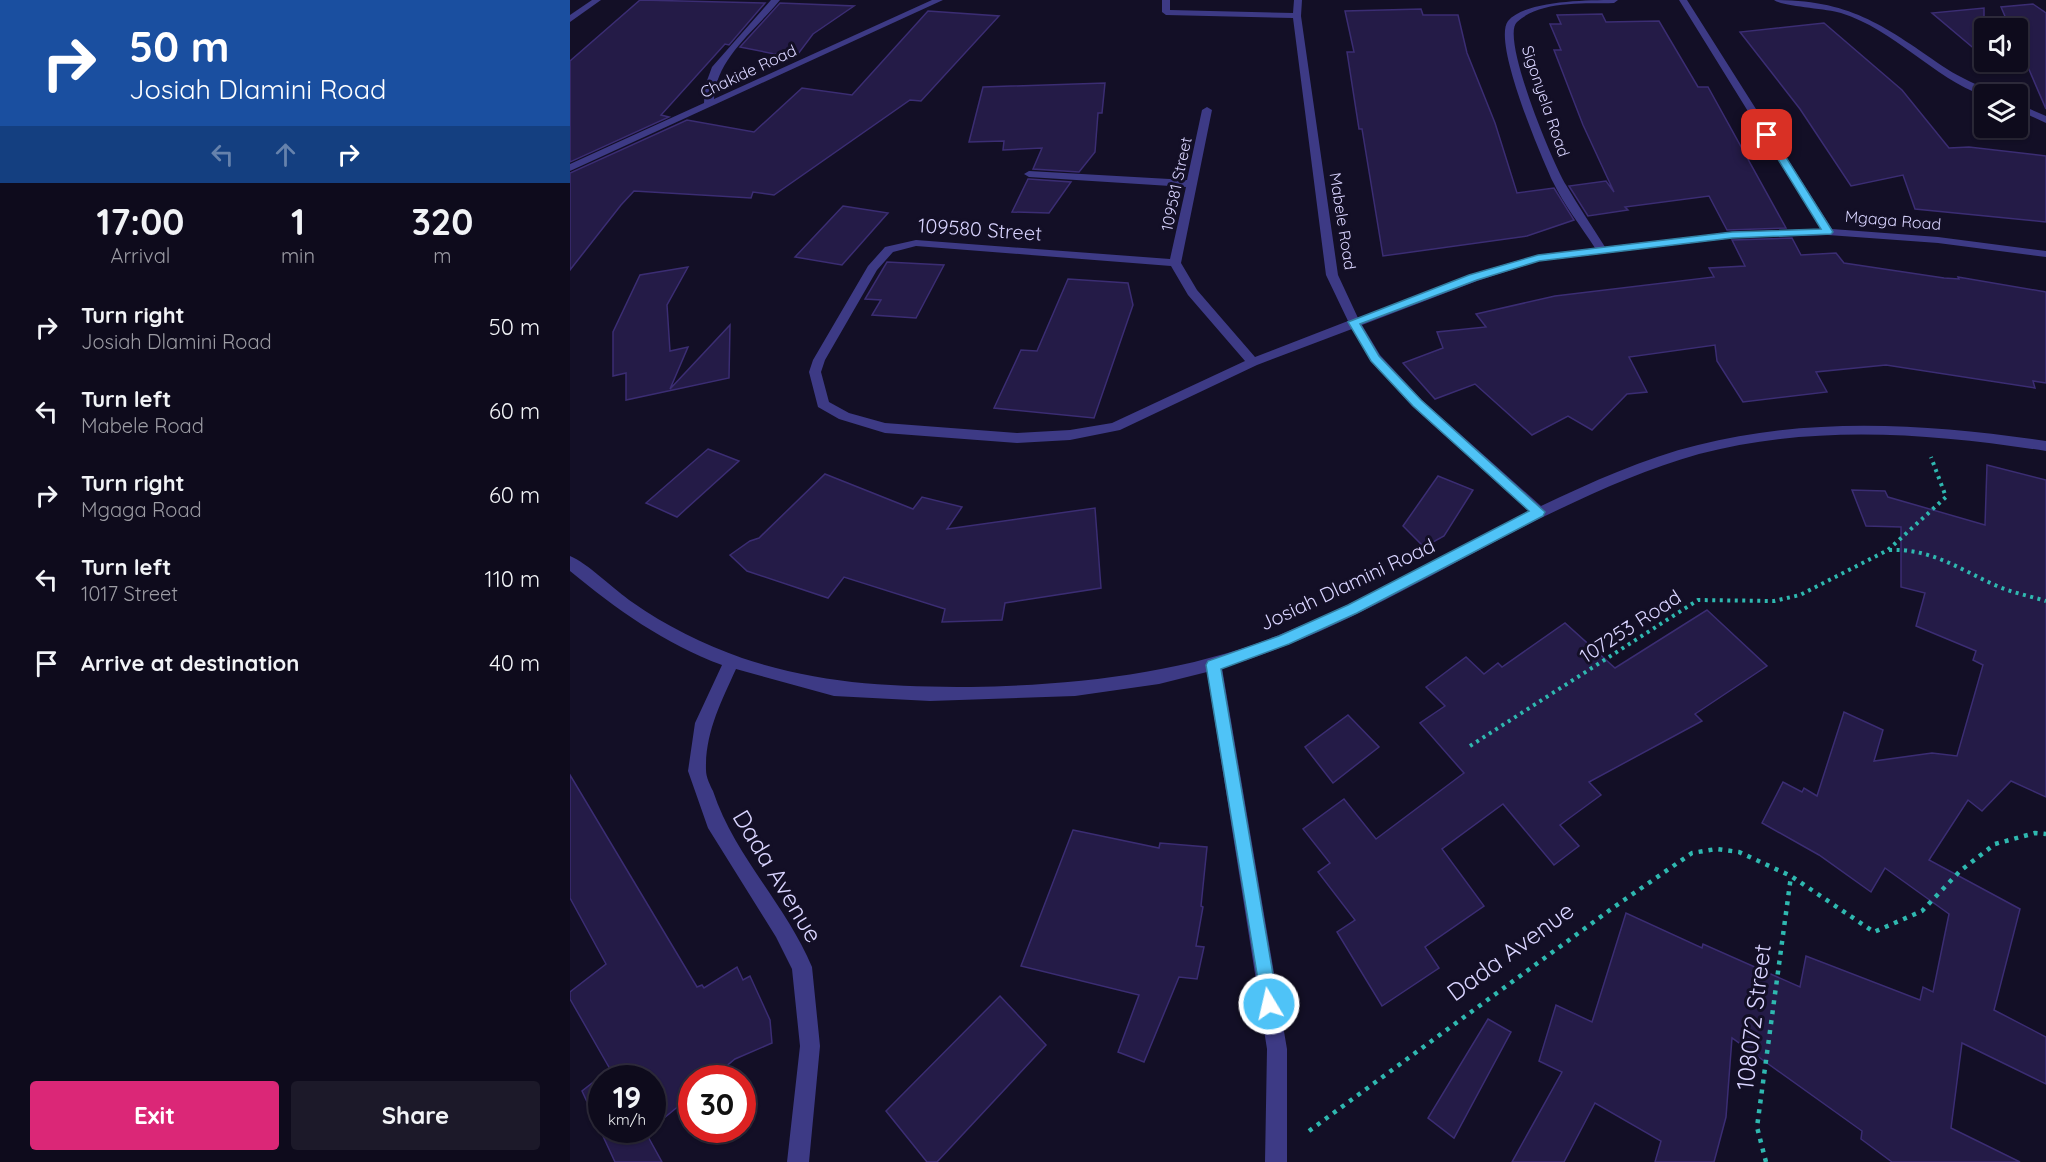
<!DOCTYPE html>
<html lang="en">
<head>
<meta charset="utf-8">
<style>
	body { margin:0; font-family:Quicksand,sans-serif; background:#1c1929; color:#f1f3f6; height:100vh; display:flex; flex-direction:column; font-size:22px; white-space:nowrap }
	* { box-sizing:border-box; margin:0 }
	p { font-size:20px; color:#9b9ba3 }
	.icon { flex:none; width:33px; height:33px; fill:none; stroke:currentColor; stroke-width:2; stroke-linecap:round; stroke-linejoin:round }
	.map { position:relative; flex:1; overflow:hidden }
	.sheet { display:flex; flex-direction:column; background:#0e0b1c; width:570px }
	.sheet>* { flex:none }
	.guide { background:#1a4fa0; color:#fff; overflow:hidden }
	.fabs { position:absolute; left:1404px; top:18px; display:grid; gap:12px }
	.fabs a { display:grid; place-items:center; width:54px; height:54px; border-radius:6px; background:#0e0b1c; box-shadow:0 2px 4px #0004,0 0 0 2px #2e2b3b; font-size:30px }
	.speed { position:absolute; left:18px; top:1065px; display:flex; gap:12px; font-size:30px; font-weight:700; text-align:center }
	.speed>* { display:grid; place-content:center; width:78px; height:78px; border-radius:50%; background:#0e0b1c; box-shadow:0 2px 4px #0004,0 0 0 2px #2e2b3b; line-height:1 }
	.speed small { font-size:15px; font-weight:400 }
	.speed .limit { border:9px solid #d22; background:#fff; color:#111 }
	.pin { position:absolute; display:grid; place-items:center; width:51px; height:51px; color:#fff; margin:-26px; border-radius:12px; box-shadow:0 3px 9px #0006 }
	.me { position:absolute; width:66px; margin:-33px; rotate:351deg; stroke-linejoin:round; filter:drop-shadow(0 0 4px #0008) }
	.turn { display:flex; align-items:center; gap:21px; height:126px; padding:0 30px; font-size:27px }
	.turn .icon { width:78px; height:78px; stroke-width:2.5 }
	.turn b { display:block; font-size:42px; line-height:51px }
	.lanes { display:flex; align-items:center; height:57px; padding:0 30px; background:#0003; justify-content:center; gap:30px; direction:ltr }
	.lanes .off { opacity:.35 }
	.eta { display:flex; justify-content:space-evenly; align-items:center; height:102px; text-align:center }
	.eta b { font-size:36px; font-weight:700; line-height:42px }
	.cta { display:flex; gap:12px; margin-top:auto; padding:12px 30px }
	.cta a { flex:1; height:69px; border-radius:6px; background:#db2777; color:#fff; font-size:24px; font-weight:700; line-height:69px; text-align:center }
	.cta a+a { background:#1c1929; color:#f1f3f6 }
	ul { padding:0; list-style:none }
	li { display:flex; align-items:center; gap:18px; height:84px; padding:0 30px }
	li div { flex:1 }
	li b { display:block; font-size:22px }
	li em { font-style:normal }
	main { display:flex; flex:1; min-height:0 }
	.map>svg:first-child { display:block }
</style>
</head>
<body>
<main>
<section class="sheet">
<div class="guide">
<div class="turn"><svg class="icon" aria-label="right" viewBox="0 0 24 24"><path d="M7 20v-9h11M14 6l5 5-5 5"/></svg><div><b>50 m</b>Josiah Dlamini Road</div></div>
<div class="lanes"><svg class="icon off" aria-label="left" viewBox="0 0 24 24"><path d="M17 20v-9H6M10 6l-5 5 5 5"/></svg><svg class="icon off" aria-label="ahead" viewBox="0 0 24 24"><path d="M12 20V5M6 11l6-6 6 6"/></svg><svg class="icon" aria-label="right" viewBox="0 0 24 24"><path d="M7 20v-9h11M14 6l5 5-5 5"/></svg></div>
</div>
<div class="eta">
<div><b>17:00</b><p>Arrival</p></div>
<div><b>1</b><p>min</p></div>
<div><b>320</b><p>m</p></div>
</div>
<ul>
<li><svg class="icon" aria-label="right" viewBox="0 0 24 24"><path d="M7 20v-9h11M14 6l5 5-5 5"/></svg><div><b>Turn right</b><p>Josiah Dlamini Road</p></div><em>50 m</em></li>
<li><svg class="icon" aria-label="left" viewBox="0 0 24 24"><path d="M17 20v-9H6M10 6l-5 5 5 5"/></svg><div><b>Turn left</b><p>Mabele Road</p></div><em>60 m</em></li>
<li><svg class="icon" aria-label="right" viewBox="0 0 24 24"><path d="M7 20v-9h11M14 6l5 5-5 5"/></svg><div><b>Turn right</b><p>Mgaga Road</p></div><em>60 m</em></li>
<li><svg class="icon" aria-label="left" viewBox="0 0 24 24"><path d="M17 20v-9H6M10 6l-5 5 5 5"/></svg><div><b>Turn left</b><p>1017 Street</p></div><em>110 m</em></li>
<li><svg class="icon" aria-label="arrive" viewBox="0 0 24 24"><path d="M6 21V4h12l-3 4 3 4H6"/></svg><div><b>Arrive at destination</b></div><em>40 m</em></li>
</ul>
<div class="cta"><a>Exit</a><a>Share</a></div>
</section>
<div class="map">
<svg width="1476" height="1162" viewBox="0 0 1476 1162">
	<rect width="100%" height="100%" fill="#130f26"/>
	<g fill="#241b47" stroke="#3b2d73" stroke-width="1.5">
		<path d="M70 0 195 3 159 45 155 44 91 115 99 117 0 162V61Z"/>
		<path d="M210 3 284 6 243 34 225 58 170 47Z"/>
		<path d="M1463 4 1476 13V109L1448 44V28H1440L1431 7Z"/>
		<path d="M1414 8V57L1362 13Z"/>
		<path d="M851 9 853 15H888L897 53 925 123 947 193 984 188 1004 220 957 236 813 256 792 129H789L777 52H784L775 11Z"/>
		<path d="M358 11 429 16 351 101 340 100 204 195 183 192 181 198 64 191 51 205 0 270V173L117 120 184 132 232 88 282 95Z"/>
		<path d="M1032 14 1036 22 1089 21 1128 87H1138L1216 228 1157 230 1139 196 1055 207 1058 210 1018 216 999 186 1036 181 1044 192 1013 125 984 50H991L980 24H991L987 15Z"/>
		<path d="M1254 23 1332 90 1379 148 1399 147 1476 156V222L1345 209 1333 175 1281 186 1230 109 1170 32Z"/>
		<path d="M535 83 532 113H528L525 152 509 172 463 169 472 148 433 150 434 141 399 142 413 87Z"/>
		<path d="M458 179H459L501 182 479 213 442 212Z"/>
		<path d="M273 206 318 213 272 265 225 257Z"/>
		<path d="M1222 238 1231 255 1266 253 1274 263 1374 278 1389 279 1388 277 1476 292V383L1463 381 1465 388 1316 365 1246 372 1257 392 1173 402 1147 361 1145 345 1059 357 1077 392 1057 394 1022 430 998 416 962 435 905 384 865 399 833 363 873 348 867 332 916 327 906 314 985 296 1144 277 1139 268 1175 266 1162 240Z"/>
		<path d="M317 262 374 265 346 318 302 315 311 300 295 299Z"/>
		<path d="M118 267 97 305 100 351 118 347 100 389 160 325 159 378 56 400V373L43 376V332L70 275Z"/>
		<path d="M498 279 558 283 563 305 524 418 424 408 451 350 467 351Z"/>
		<path d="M138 449 169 461 107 517 76 503Z"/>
		<path d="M1417 465 1476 480V797L1441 781 1412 811 1398 800 1359 860 1450 909 1424 1010 1476 1037V1084L1392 1043 1381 1128 1450 1162H1322L1291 1139 1292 1131 1162 1038 1156 1117 1144 1162H1085L1091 1141 1025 1103 994 1162H942L992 1072 969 1061 986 1005 1022 1022 1056 913 1132 948 1133 944 1230 987 1236 956 1350 1000 1353 987 1363 992 1379 914 1315 868 1301 892 1249 855 1192 823 1213 782 1232 792 1234 788 1247 796 1274 712 1313 730 1304 761 1362 753 1387 756 1413 665 1403 660 1406 651 1346 626 1355 593 1331 587V527L1296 526 1282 490 1315 491 1318 497 1415 525Z"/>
		<path d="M255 474 343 509 352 497 392 507 377 529 525 508 531 588 435 603 432 620 372 622 375 609 274 577 258 598 177 571 160 555 180 541 189 538Z"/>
		<path d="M868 476 903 490 874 536 854 547 833 526Z"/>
		<path d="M1137 610 1197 666 1125 714 1132 721 1019 782 1031 795 990 825 1009 846 984 865 933 804 872 849 914 906 855 947 869 968 812 1006 767 932 785 920 748 872 760 863 733 829 774 799 806 839 894 773 850 723 875 706 856 687 896 657 914 674 928 663 932 667 995 623 1045 668Z"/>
		<path d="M778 715 809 747 763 783 735 747Z"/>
		<path d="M0 775 127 987 132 985 134 988 167 967 173 980 180 976 200 1020 202 1043 165 1059 142 1078H122V1095L82 1128V1078H32V1130H80L76 1133 92 1162H45L12 1091 40 1069 0 999V992L36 964 0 898Z"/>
		<path d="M503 830 589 848 590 843 637 847 631 906 633 907 626 946 634 947 627 979 609 977 574 1062 548 1052 569 995 451 966Z"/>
		<path d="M430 996 476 1045 367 1162H357L316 1111Z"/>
		<path d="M918 1019 941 1032 884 1138 858 1118Z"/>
	</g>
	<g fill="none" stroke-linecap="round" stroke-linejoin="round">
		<g stroke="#2fb8b0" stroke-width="4" stroke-dasharray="3 4.5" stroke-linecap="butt">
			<path d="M1319 550C1361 548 1391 570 1427 586 1443 593 1460 596 1476 601"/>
			<path d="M900 746 1128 600 1204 601 1230 595 1318 550 1376 497 1361 457"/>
		</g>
		<g stroke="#2fb8b0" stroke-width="4.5" stroke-dasharray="4 6" stroke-linecap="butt">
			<path d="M739 1131 1044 907 1122 853 1146 849 1169 852 1221 876 1304 932 1352 911 1390 871 1425 844 1465 833 1476 834"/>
			<path d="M1196 1162 1187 1127 1221 876"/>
		</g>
		<g fill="#3d3a85" fill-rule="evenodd">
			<path d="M22 0H31L0 22V15Z"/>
			<path d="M201 0H210C186 30 146 58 144 99L362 0H373L0 171V164L134 103 135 86 142 67Z"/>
			<path d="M592 0H600V10L723 13 724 0H732L731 16 768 275 788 318 899 275 964 256 1025 248C1011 226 994 205 983 182 971 156 922 42 938 21 956 0 1020 0 1048 0L1044 3C1014 4 971 0 947 22 930 37 983 164 996 185 1008 206 1022 226 1035 247L1163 232 1251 229 1109 0H1117L1262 229 1368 237 1476 251V257L1368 243 1258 235 1163 238 969 261 907 281 792 325 810 355 852 400 971 506C1022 482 1074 458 1128 445 1243 416 1360 424 1476 441V451C1361 433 1243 424 1129 454 1075 469 1023 493 973 517 867 570 767 634 652 668L717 1049V1162H695L697 1049 637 672 589 684 505 696 360 701 264 696 166 669C151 702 135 733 136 770 136 777 140 785 143 791 164 855 216 905 242 967L250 1046 239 1162H217L230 1046 222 969 206 937 138 828 118 771 125 723 152 665C95 644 46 609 0 571V556C16 562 46 591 62 602 96 626 133 644 172 658 249 684 320 687 401 687 505 685 612 674 709 635 796 600 876 554 959 511L842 406 801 361 782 329 687 365 550 430 500 440 447 443 315 433 269 419 248 407 239 372 243 360 298 266 315 247 346 240 600 259 616 187 459 177 454 174 459 171 617 180 632 110 637 107 642 110 611 263 627 290 685 357 778 321 756 275 723 18 596 15 592 12ZM346 246 601 266 618 295 675 361 542 423 500 430 447 433 315 423 279 413 259 402 251 372 255 360 307 270 323 252Z"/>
			<path d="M1204 0C1283 0 1315 27 1377 69 1390 78 1409 84 1421 94H1414V96C1362 77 1325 30 1271 13 1255 8 1214 7 1204 0Z"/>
			<path d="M1448 104 1476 116V123L1448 110Z"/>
		</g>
	</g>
	<path fill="#4fc3f7" stroke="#337fa1" stroke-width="1.5" d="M1197 132 1202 135 1263 232 1261 234 1162 238 969 261 907 280 790 324 809 356 851 400 975 512 973 516 787 613 719 644 651 669 708 1004 706 1010 699 1013 693 1010 636 665 638 661 709 636 778 605 959 511 843 406 801 361 778 322 899 275 968 255 1162 232 1251 229 1193 135Z"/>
	<g text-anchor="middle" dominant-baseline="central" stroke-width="6" stroke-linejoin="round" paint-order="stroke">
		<g font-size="16" fill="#d9d4ff" stroke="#130f26">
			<text transform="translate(178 71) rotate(-25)">Chakide Road</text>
			<text transform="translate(976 101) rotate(71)">Sigonyela Road</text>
			<text transform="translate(606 184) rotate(-78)">109581 Street</text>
			<text transform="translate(1323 220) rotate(5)">Mgaga Road</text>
			<text transform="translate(773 221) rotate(81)">Mabele Road</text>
		</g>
		<g font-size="20" fill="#d9d4ff" stroke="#130f26">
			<text transform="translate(410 229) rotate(4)">109580 Street</text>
			<text transform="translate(777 584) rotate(-25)">Josiah Dlamini Road</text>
			<text transform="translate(1060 626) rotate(-33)">107253 Road</text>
		</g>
		<g font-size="24" fill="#d9d4ff" stroke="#130f26">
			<text transform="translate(208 876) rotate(59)">Dada Avenue</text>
			<text transform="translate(940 951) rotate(-36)">Dada Avenue</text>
			<text transform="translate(1183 1017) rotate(-83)">108072 Street</text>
		</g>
	</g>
</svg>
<div class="fabs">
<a><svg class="icon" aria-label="sound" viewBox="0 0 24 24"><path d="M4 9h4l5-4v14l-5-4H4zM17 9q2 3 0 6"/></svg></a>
<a><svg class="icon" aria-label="layers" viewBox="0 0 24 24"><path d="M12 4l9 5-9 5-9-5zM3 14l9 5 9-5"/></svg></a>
</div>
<div class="speed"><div>19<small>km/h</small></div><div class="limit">30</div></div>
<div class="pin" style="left:1197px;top:135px;background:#d93025"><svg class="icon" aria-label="arrive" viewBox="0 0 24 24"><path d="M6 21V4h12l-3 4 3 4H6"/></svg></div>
<svg class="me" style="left:699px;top:1004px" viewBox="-20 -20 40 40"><circle r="17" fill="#4fc3f7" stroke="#fff" stroke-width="3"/><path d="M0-11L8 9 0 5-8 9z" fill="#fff"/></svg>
</div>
</main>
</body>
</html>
